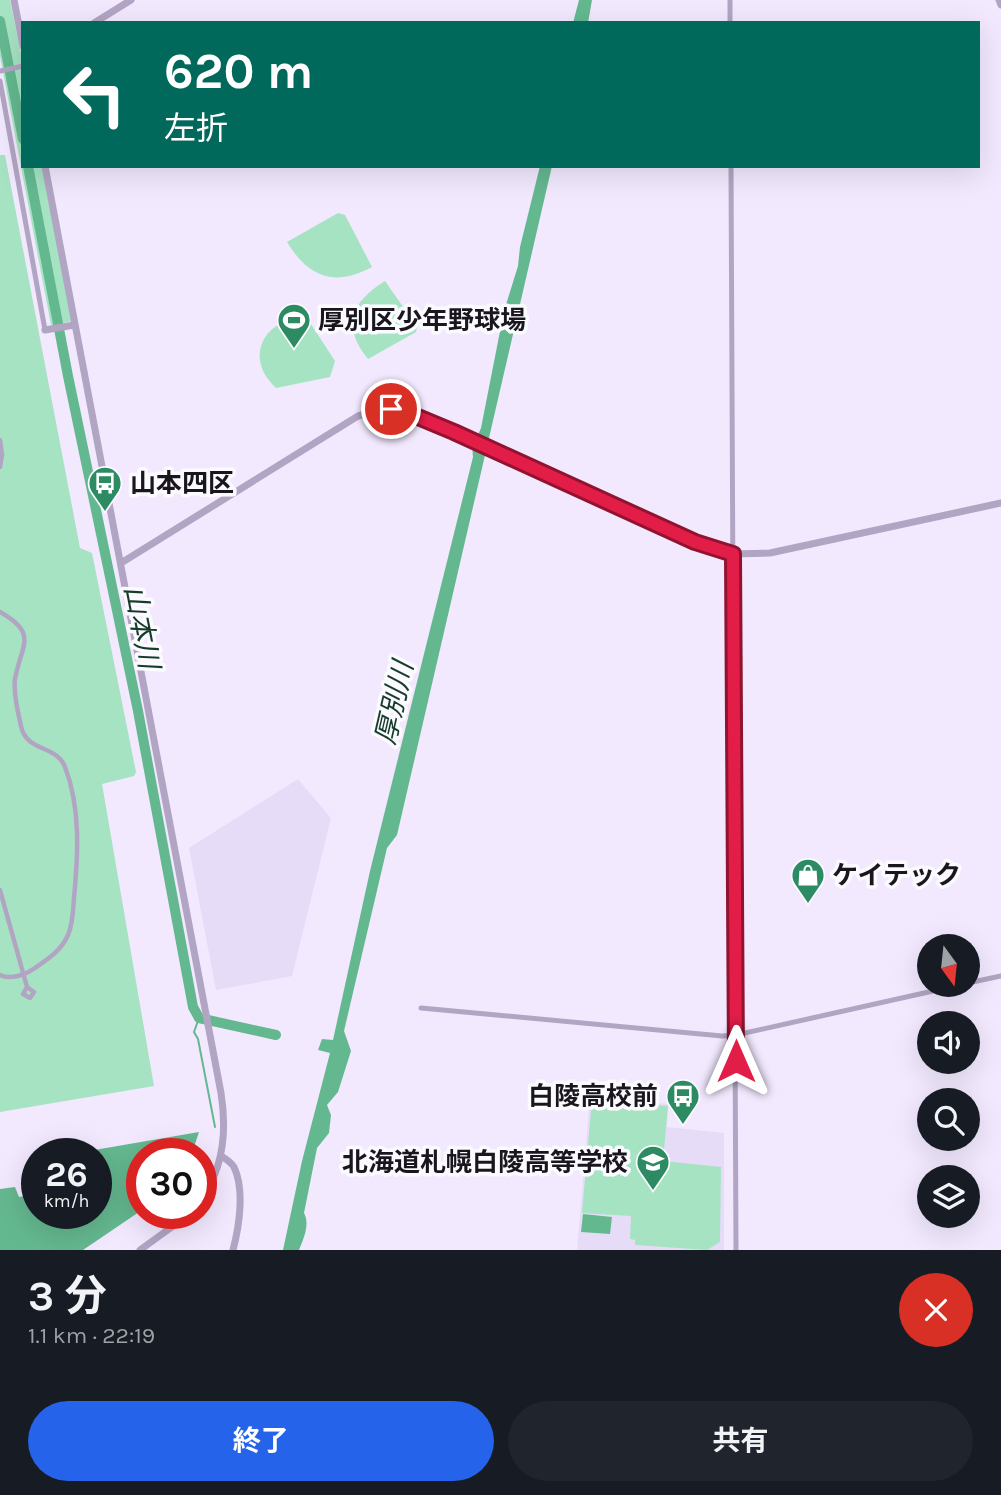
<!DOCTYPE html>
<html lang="ja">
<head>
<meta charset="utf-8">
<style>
	body { margin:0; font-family:Karla,"Noto Sans JP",sans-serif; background:#20242c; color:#f1f3f6; height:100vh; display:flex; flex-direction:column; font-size:26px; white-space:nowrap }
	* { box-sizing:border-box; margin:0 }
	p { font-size:23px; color:#9ea1a6 }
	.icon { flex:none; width:38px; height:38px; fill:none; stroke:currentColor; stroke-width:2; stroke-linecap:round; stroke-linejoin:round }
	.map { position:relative; height:1250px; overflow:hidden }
	.sheet { display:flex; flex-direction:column; background:#171b24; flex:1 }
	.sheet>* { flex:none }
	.hud { position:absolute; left:21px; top:21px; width:959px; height:147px; border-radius:0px; box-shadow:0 7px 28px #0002; background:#00695c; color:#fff; overflow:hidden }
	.needle { width:46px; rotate:165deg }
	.controls { position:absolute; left:917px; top:934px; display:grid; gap:14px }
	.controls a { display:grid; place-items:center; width:63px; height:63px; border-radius:50%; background:#171b24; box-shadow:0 7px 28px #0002; font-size:35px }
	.speed { position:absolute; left:21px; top:1138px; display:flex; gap:14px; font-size:35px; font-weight:700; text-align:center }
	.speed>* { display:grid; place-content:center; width:91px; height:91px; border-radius:50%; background:#171b24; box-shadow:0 7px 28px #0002; line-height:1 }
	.speed small { font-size:18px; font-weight:400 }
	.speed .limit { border:10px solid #d22; background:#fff; color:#111 }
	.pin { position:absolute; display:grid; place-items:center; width:60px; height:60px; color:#fff; margin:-30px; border:4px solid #fff; border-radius:50%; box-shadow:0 2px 7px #0007 }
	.me { position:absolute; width:77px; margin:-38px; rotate:0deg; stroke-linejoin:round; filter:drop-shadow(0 0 5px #0008) }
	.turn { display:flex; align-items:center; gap:24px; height:147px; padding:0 28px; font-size:32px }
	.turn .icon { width:91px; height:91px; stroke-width:2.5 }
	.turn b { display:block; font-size:49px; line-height:60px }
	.round { display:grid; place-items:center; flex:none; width:74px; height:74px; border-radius:37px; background:#20242c }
	.summary { display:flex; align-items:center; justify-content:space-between; height:119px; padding:0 28px }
	h1 { font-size:42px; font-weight:700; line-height:52px }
	.action { display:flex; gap:14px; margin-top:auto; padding:14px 28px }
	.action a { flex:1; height:80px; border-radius:42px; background:#2563eb; color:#fff; font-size:28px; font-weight:700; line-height:80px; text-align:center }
	.action a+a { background:#20242c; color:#f1f3f6 }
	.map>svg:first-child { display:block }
</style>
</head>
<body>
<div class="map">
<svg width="1001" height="1250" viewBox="0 0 1001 1250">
	<rect width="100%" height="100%" fill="#f2e9fe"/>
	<g fill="#e7dcf8">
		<path d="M298 779 331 818 292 976 216 990 189 848Z"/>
		<path d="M590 1097 668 1104 667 1127 724 1133V1250H577Z"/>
	</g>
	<g fill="#a5e3c3">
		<path d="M0 0H10L23 63V166H43L74 321 51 325 0 56Z"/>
		<path d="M0 155H5L80 548 92 553 136 772 134 776 102 784 154 1086 0 1112Z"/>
		<path d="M338 213 345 215 372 267C335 287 309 278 287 242Z"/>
		<path d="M385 281 417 327 416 332 368 359C341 326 351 302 385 281Z"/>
		<path d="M300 318H307L335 361 330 377 276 388C245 360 261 322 300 318Z"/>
		<path d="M592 1099 668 1106 663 1161 721 1167 720 1242 707 1250 635 1245V1240L630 1239 631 1216 582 1213Z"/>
	</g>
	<g fill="#64b890">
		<path d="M579 0H592L588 23H573Z"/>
		<path d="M540 166H552L397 835 387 848 344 1031 351 1051 338 1092 327 1105 331 1115 329 1133 317 1148 304 1213C310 1224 304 1238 299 1250H283L302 1161 330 1053 318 1050 322 1039 333 1040 370 871 473 457C471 443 477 439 481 428L504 311 518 266 520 247Z"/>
		<path d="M199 1132 192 1153H142V1210L83 1250H0V1189L15 1187 19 1197 37 1194V1213H96V1153H77Z"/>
		<path d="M583 1214 612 1217 610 1234 581 1232Z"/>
	</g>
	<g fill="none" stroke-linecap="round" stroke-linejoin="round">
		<path stroke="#64b890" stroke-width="2" d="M199 1018 194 1032 198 1039 215 1127"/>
		<g stroke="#64b890" stroke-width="10">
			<path d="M0 21 23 139"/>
			<path d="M28 166 68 376 138 711 193 1007 199 1018 276 1035"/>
		</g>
		<g stroke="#b2a5c4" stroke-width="4.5">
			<path d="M0 440 2 455 0 467"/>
			<path d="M0 612C39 634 21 645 15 679 13 693 18 713 21 726 26 752 57 745 65 767 81 808 78 856 74 898 73 910 73 924 68 935 61 951 48 959 35 968 25 975 11 980 0 975"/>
			<path d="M0 890 27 987 34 992 30 998 23 994 27 987"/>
		</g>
		<g stroke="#b2a5c4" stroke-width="5">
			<path d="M730 0V23"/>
			<path d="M0 71 23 66"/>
			<path d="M0 81 45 330"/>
			<path d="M731 166 736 1250"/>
			<path d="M968 983 1001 976"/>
			<path d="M421 1008 722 1036 736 1035 960 985"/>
		</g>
		<g stroke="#b2a5c4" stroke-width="7">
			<path d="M14 0 23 46"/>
			<path d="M999 0 1001 5"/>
			<path d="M94 23 131 0"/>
			<path d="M45 166 221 1093C227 1131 224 1168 201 1199"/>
			<path d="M45 330 74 325"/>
			<path d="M121 563 358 416 384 409 406 412 695 542 733 554 770 553 1001 503"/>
			<path d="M221 1156C226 1159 231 1162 234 1167 245 1190 239 1227 233 1250"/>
			<path d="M140 1250 191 1213"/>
		</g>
	</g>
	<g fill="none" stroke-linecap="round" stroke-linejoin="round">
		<defs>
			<path id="route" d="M391 409 406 412 454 432 695 542 733 554 736 1061"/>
		</defs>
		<use href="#route" stroke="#92132f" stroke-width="18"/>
		<use href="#route" stroke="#e11d48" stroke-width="12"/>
	</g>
	<defs>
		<symbol id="stadium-pin" viewBox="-11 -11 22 30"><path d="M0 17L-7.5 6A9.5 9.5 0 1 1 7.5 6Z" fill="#2d8b63" stroke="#fbfafe"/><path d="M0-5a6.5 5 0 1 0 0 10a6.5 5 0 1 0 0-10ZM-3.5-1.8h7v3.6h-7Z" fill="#fff"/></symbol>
		<symbol id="bus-pin" viewBox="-11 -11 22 30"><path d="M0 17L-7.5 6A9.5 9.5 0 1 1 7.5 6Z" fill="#2d8b63" stroke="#fbfafe"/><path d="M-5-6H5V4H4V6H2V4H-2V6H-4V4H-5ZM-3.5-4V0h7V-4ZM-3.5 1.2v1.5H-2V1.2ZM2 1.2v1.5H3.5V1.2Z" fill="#fff"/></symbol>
		<symbol id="shop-pin" viewBox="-11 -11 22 30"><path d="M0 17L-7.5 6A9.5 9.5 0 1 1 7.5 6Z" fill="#2d8b63" stroke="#fbfafe"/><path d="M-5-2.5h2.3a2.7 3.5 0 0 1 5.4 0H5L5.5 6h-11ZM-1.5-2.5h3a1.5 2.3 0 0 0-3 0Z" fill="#fff"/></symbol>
		<symbol id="school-pin" viewBox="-11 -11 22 30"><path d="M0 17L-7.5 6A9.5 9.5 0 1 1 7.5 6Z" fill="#2d8b63" stroke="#fbfafe"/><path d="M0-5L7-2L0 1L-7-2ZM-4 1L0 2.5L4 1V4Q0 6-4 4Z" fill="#fff"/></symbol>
	</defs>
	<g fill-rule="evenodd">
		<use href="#stadium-pin" x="275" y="301" width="38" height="52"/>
		<use href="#bus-pin" x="86" y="464" width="38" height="52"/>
		<use href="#shop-pin" x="789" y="856" width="38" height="52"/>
		<use href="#bus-pin" x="664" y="1077" width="38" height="52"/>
		<use href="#school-pin" x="634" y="1143" width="38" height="52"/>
	</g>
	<g text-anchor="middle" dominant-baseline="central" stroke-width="7" stroke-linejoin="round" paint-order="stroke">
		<g font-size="26" font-weight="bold" fill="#19161d" stroke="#fbfafe" text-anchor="start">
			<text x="318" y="320">厚別区少年野球場</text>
			<text x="130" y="483">山本四区</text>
			<text x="832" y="875">ケイテック</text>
			<text x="658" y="1096" text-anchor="end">白陵高校前</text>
			<text x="628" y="1162" text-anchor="end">北海道札幌白陵高等学校</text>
		</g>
		<g font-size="28" font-style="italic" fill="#153b2a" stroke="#fbfafe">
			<text transform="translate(142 627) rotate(79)">山本川</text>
			<text transform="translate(394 703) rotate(-77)">厚別川</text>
		</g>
	</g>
</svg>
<div class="controls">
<a><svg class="needle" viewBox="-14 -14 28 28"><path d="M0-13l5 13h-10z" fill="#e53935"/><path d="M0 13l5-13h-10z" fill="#9ea1a6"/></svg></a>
<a><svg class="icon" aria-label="sound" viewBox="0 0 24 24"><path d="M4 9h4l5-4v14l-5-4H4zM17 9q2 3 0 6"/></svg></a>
<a><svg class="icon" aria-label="search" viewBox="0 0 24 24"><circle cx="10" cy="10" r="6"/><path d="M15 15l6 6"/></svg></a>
<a><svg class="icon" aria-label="layers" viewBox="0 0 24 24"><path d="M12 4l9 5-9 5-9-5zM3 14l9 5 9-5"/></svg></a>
</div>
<div class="speed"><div>26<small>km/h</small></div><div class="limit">30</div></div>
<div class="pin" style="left:391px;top:409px;background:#d93025"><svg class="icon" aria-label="arrive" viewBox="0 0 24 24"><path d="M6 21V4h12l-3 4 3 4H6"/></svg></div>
<svg class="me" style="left:736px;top:1061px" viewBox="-20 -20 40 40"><path d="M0-17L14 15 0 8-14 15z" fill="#e11d48" stroke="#fff" stroke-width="4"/></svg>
<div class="hud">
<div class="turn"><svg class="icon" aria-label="left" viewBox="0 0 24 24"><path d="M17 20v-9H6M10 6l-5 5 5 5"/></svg><div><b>620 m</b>左折</div></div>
</div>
</div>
<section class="sheet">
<div class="summary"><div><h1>3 分</h1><p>1.1 km · 22:19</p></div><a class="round" style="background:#d93025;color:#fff"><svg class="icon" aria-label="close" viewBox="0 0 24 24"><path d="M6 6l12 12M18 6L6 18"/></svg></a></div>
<div class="action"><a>終了</a><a>共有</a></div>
</section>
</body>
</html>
